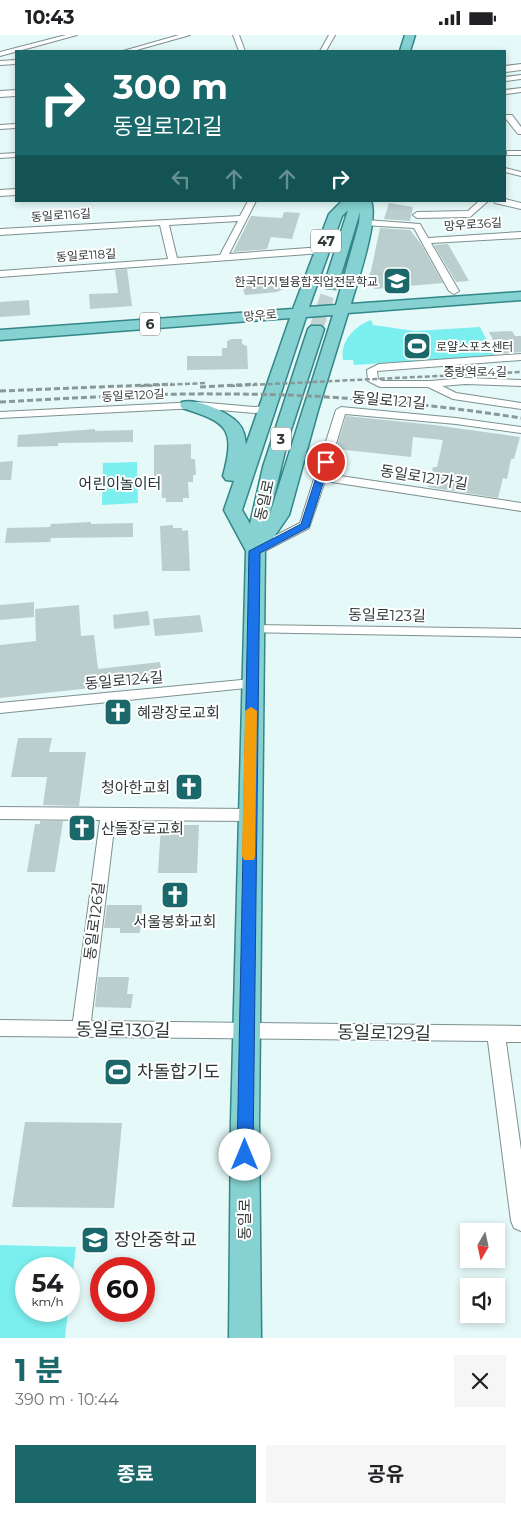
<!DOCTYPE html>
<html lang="ko">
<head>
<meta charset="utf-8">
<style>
	body { margin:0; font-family:Montserrat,"Noto Sans KR",sans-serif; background:#f6f6f6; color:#202124; height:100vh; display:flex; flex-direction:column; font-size:19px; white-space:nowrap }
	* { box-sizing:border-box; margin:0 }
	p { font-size:16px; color:#757577 }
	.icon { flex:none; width:28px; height:28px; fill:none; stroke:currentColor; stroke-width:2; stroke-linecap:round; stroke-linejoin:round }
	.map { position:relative; height:1303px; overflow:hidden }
	.panel { display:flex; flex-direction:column; background:#fff; flex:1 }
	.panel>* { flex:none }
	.banner { position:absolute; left:15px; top:15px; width:491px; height:152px; border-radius:0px; box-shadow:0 2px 8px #0003; background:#1a6869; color:#fff; overflow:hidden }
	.needle { width:32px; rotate:189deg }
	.fabs { position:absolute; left:460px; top:1188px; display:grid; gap:10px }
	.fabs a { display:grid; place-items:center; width:45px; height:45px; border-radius:0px; background:#fff; box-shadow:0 2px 8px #0003; font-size:25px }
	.speed { position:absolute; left:15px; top:1222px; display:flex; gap:10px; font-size:25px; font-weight:700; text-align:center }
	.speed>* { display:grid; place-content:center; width:65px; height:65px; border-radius:50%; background:#fff; box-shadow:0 2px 8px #0003; line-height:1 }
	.speed small { font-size:12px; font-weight:400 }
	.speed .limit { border:8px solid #d22; background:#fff; color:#111 }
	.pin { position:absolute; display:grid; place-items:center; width:42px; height:42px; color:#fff; margin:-21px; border:2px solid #fff; border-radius:50%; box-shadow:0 1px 5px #0007 }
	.me { position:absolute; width:55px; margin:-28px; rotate:0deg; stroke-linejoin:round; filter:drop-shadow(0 0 4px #0008) }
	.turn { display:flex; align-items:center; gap:18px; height:105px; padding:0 15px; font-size:22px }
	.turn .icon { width:65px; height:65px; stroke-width:2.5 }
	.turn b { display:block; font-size:35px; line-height:42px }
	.lanes { display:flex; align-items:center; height:48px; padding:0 15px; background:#0003; justify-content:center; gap:25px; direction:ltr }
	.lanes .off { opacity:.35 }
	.round { display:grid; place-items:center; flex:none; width:52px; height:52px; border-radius:0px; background:#f6f6f6 }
	.summary { display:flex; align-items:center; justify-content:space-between; height:85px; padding:0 15px }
	h1 { font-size:30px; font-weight:700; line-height:38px; color:#1a6869 }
	.primary-button { display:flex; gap:10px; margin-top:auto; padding:10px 15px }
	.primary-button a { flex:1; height:58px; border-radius:0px; background:#1a6869; color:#fff; font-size:20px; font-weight:700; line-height:58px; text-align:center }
	.primary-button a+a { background:#f6f6f6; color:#202124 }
	.status { display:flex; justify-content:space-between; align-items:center; height:35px; padding:0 25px; background:#fff; direction:ltr }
	.status svg { height:14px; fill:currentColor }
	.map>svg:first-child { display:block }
</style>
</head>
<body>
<div class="status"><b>10:43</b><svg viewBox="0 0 49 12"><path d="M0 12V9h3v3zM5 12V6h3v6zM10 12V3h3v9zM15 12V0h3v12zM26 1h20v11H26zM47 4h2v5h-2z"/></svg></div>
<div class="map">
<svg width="521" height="1303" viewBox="0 0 521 1303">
	<rect width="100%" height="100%" fill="#e5f9f9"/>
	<g fill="#7befef">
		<path d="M371 285 373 290 415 296 480 292 495 321 354 330 353 325H343C340 304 356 291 371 285Z"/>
		<path d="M137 427 138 468 102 470 103 428Z"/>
		<path d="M0 1210 76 1212 69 1270V1234H26V1276H68L65 1303H0Z"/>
	</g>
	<g fill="#bbcece">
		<path d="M389 168 413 172 410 186 384 184Z"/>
		<path d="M284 177 300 178 292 204 271 202 267 214 233 217 251 181 282 183Z"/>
		<path d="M380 193 410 195 421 209 443 248 375 254 366 248 371 236Z"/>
		<path d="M448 209 452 216 469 246 456 247 434 210Z"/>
		<path d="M127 234 132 271 90 274 89 259 118 258 115 235Z"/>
		<path d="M303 241 302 245 277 257 245 260 240 245Z"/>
		<path d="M29 265 30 280 0 282V267Z"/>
		<path d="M512 296 515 301H521V317L500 319 489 297Z"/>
		<path d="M232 304H242V309L247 311 248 334 187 335V321H222V313H227V306Z"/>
		<path d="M346 381 434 390 520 402 514 424H511L507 444 503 443 498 463 428 452 433 432H437L443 405 413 402 411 422 336 414Z"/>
		<path d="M95 394V396L133 395V407L58 408V411L17 412 18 400Z"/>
		<path d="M191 409V424H195L196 440H193V447H188L189 463H183V467H166V463H162L161 442H154V410Z"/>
		<path d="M13 426 11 445H0V427Z"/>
		<path d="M91 487V489L133 488V502L51 503 50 507 5 508 7 493 50 492 51 489Z"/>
		<path d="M173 490V493H182V496L188 495 190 536H162L160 491Z"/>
		<path d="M34 567V582L0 585V570Z"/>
		<path d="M79 570 81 601 94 600 98 634 160 627 163 645 0 663V610L36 606 35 574Z"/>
		<path d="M148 576 150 590 114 594 113 580Z"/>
		<path d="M200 580 203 597 155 601 153 584Z"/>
		<path d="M18 703H52L49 717H86L79 771 43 770 47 742H11Z"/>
		<path d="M40 786H63L55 837H27L35 789H40Z"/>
		<path d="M161 790H199L197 838H158Z"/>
		<path d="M107 870H142L140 898H120V893H104Z"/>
		<path d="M98 942H129L127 959H133L131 973 95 972Z"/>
		<path d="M25 1087 122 1088 114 1173 12 1172Z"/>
	</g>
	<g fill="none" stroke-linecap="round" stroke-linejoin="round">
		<path stroke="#c1d2d2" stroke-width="14" stroke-dasharray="14 7" stroke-linecap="butt" d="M316 294 331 250"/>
		<defs>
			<g id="minor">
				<path d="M66 0H77L0 21V17Z"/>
				<path d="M179 0H190L133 16H123Z"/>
				<path d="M233 0H239L245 16H239Z"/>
				<path d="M329 0H335L326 16H320Z"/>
				<path d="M16 25V29L0 30V26Z"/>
				<path d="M521 40V44L505 46V42Z"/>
				<path d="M521 53V57L505 59V55Z"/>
				<path d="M506 80H512L521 92V99H518L506 84Z"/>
				<path d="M16 89V93L0 94V90Z"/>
				<rect x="507" y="116" width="14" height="4"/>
				<path d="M16 118V122L0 123V119Z"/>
				<path d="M505 133 521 137V141L505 137Z"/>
				<path d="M248 166H256L229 219 322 212 326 215 322 218 0 242V236L168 224 160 190 0 200V194L240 181ZM238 186 220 220 177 223 169 190Z"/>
				<path d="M479 166H488L470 182 417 183 413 180 417 177 468 176Z"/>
				<path d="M366 185 420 189 428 203 521 197V203L431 208 459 256 454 259 449 256 414 193 363 190 362 188Z"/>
				<path d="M521 319V325L377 336 378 344 382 346H430L465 343 521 345V351L465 349 442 351 456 358 521 368V374L453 364 428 352H380L368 346 367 335 379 329Z"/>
				<path d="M197 367 254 372 267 371 272 374 267 377 254 378 197 373 0 383V377Z"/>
				<path d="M341 372 456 383 521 392V398L456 389 345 379 327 439 521 468V476L325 446 309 493 259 519H251L249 516 251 513 300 488 336 375Z"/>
				<path d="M252 590 521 594V602L247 597 245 594 247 591Z"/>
				<path d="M252 644 257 646 259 649 257 652 0 678V668Z"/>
				<path d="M0 772 250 774 255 776 258 780 255 784 250 786 115 785 91 986 521 991V1007H506L521 1115V1196L514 1193 511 1186 488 1006 0 1001V985L73 986 100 785 0 784Z"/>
			</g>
			<g id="tertiary">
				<path d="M521 29V35L505 37V31Z"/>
				<path d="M16 55V61L0 62V56Z"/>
				<path d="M16 154V160L0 161V155Z"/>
				<path d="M505 164 521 168V174L495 168 494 166H505Z"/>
			</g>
			<g id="primary">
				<path d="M405 0H415L410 16H400Z"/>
				<path d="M342 166H371C379 186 357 247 351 269L521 257V265L348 278 318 375 289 480 265 515 259 1086 261 1303H229L231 1086 246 516 224 475 234 446 226 445 223 441C236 393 227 387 182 373L180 370 182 367C196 363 228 377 238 388 244 394 245 402 246 410L290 283 0 305V295L293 274 329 179ZM348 175 324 250 326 253H336L338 250 360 177 359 188 336 270 309 272 342 181ZM333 280 269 482 288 404 324 294 321 291H311L308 294 263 432 250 489 242 475 306 282Z"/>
			</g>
		</defs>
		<use href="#minor" stroke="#7e9090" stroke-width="2"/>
		<use href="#tertiary" stroke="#7e9090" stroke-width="2"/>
		<use href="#primary" stroke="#338788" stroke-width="3"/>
		<use href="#minor" fill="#fff" fill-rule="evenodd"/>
		<use href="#tertiary" fill="#fff" fill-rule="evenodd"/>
		<use href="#primary" fill="#86d1d1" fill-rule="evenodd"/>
		<g stroke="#8a9898" stroke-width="2.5" stroke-dasharray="5 2.5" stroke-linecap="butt">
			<path d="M140 351 207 348"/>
			<path d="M230 351 521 337"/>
		</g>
		<g stroke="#8a9898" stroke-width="3" stroke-dasharray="6 3" stroke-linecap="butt">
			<path d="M200 352 257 349"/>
			<path d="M0 356 172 349"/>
			<path d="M0 367C76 363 151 358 227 359 326 359 424 368 521 383"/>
		</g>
	</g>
	<path fill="#1a73e8" stroke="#114b97" d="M326 424 330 427 309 492 260 518 253 1120 250 1125 245 1128 239 1125 237 1120 249 516 301 489 321 427Z"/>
	<path fill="#f59e0b" d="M251 672 257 676 255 821 254 825H244L242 821 245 676Z"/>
	<defs>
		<symbol id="school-square" viewBox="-11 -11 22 22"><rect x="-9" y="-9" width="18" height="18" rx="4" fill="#1a6869" stroke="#fff"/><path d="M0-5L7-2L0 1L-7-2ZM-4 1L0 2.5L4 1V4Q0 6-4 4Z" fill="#fff"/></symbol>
		<symbol id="stadium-square" viewBox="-11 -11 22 22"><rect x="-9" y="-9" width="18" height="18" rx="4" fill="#1a6869" stroke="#fff"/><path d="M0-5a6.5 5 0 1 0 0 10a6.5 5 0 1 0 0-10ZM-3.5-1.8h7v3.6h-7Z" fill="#fff"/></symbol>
		<symbol id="church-square" viewBox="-11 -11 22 22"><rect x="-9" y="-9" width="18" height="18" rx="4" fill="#1a6869" stroke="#fff"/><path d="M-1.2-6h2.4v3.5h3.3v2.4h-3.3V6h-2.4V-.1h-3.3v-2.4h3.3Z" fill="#fff"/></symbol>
	</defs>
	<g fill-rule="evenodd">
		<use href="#school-square" x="381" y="230" width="32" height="32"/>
		<use href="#stadium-square" x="401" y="295" width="32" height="32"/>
		<use href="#church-square" x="102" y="661" width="32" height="32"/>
		<use href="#church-square" x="173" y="736" width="32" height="32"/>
		<use href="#church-square" x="66" y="777" width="32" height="32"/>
		<use href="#church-square" x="159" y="844" width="32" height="32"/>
		<use href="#stadium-square" x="102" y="1021" width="32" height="32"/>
		<use href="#school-square" x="79" y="1189" width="32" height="32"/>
	</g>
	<g text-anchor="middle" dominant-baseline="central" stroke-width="4" stroke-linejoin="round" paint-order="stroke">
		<g font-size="12" fill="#303838" stroke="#fff">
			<text transform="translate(61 180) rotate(-4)">동일로116길</text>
			<text transform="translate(473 189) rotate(-4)">망우로36길</text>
			<text transform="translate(86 220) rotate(-4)">동일로118길</text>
			<text transform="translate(260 280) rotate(-5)">망우로</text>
			<text x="475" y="336">중랑역로4길</text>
			<text transform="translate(133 360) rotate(-3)">동일로120길</text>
		</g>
		<g font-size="12" fill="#303838" stroke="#fff" text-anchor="end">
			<text x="378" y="246">한국디지털융합직업전문학교</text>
			<text x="436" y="311" text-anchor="start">로얄스포츠센터</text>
		</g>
		<g fill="#fff" stroke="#6e7474" stroke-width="1">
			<rect x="311" y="194.5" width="30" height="23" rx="4"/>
			<rect x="140" y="277.5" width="20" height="23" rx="4"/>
			<rect x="271" y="392.5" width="20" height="23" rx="4"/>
		</g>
		<g font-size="14" font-weight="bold" fill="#303838">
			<text x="326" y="206">47</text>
			<text x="150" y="289">6</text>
			<text x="281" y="404">3</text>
		</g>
		<g font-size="15" fill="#303838" stroke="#fff">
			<text transform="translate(389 365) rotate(5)">동일로121길</text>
			<text transform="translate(424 442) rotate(9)">동일로121가길</text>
			<text transform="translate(264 465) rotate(-77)">동일로</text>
			<text transform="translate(387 580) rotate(1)">동일로123길</text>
			<text transform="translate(124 645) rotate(-5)">동일로124길</text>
			<text transform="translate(94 886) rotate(-83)">동일로126길</text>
			<text transform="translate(244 1184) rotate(-90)">동일로</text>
		</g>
		<g font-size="15" fill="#203737" stroke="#fff">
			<text x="120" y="448">어린이놀이터</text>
		</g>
		<g font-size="15" fill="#303838" stroke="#fff" text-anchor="start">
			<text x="137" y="677">혜광장로교회</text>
			<text x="170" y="752" text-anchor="end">청아한교회</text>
			<text x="101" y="793">산돌장로교회</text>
			<text x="175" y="886" text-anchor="middle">서울봉화교회</text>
		</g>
		<g font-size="18" fill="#303838" stroke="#fff">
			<text transform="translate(123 995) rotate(1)">동일로130길</text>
			<text transform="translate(384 998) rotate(1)">동일로129길</text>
		</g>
		<g font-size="18" fill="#303838" stroke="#fff" text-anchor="start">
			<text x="137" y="1037">차돌합기도</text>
			<text x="114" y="1205">장안중학교</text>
		</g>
	</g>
</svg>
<div class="fabs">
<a><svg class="needle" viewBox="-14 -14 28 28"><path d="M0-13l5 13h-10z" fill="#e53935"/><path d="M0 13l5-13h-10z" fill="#757577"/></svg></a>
<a><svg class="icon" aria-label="sound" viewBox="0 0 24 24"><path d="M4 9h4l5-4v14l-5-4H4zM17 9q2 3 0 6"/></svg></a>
</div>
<div class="speed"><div>54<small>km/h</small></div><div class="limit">60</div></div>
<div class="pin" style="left:326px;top:427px;background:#d93025"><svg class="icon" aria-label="arrive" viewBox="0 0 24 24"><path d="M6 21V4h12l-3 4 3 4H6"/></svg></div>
<svg class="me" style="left:245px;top:1120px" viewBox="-20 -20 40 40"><circle r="19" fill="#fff"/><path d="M0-13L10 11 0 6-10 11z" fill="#1a73e8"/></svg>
<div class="banner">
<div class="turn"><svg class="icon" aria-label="right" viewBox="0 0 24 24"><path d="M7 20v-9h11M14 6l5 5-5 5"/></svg><div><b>300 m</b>동일로121길</div></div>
<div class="lanes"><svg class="icon off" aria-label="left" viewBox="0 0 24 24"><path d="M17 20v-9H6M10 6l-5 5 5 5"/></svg><svg class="icon off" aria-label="ahead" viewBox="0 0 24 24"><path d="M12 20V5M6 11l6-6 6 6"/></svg><svg class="icon off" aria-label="ahead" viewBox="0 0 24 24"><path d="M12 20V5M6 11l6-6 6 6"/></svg><svg class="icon" aria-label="right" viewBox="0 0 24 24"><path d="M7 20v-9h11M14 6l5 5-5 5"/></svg></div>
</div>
</div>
<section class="panel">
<div class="summary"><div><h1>1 분</h1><p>390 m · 10:44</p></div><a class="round"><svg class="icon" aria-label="close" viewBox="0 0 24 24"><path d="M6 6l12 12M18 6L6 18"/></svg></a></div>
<div class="primary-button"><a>종료</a><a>공유</a></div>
</section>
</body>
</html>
